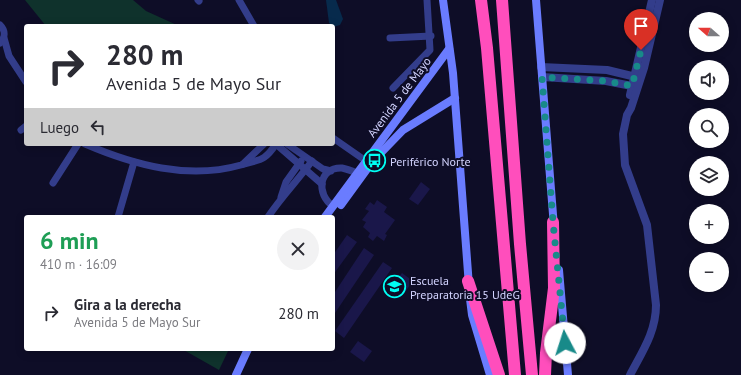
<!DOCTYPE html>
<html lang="es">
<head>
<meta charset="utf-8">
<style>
	body { margin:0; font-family:"PT Sans",sans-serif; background:#f2f2f3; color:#2b2b33; height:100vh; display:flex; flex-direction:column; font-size:15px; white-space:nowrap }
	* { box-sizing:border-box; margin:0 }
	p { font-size:13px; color:#7c7c81 }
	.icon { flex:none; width:22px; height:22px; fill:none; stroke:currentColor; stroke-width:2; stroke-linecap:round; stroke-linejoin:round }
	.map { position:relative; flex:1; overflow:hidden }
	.details { position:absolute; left:24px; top:215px; width:311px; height:136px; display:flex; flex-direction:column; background:#fff; border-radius:4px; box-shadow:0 2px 10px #0003 }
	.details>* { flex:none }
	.banner { position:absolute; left:24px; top:24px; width:311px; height:122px; border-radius:4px; box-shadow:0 2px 10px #0003; background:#fff; color:#2b2b33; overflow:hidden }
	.needle { width:26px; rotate:291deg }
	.tools { position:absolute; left:689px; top:12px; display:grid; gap:8px }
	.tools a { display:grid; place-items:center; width:40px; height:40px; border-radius:50%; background:#fff; box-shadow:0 2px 10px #0003; font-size:20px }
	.pin { position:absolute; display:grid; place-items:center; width:34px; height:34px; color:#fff; margin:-41px -17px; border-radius:50% 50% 50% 0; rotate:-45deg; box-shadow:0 0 4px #0007 }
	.pin .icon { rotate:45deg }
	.me { position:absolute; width:44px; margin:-22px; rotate:355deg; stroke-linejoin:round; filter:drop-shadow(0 0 3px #0008) }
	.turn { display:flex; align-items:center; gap:14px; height:84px; padding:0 16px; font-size:18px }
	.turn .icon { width:52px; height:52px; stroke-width:2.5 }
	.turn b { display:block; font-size:28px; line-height:34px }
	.then { display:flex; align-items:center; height:38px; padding:0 16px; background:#0003; gap:8px; font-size:15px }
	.round { display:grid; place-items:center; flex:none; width:42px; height:42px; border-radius:21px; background:#f2f2f3 }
	.headline { display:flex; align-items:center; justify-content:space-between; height:68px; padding:0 16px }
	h1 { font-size:24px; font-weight:800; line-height:30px; color:#1e9e55 }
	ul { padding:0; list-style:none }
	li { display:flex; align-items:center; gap:12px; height:60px; padding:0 16px }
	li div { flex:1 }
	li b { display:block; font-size:15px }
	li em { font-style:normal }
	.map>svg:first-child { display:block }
</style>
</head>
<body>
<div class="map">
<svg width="741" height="375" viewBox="0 0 741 375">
	<rect width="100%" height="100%" fill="#0e0d27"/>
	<g fill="#0f322c">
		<path d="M25 0H133L146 11 179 26H46Z"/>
		<path d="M182 349H229L219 370Z"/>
	</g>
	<path fill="#072a4c" d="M326 0H336L343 19 340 25 333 27 329 23Z"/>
	<g fill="#1a174a">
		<path d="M421 182 430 189 418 205 409 199Z"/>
		<path d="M377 200 387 207 384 212 395 220 385 234 387 235 384 241 377 236 373 241 368 237 370 233 363 227 366 222 362 220 369 211 365 209 370 202 374 205Z"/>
		<path d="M347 235 357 242 333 275V255Z"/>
		<path d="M364 248 374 255 333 316V295Z"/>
		<path d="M383 262 392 268 344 338 335 331Z"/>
		<path d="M402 273 413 281 405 292 394 283Z"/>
		<path d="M358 341 372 351 364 362 350 352Z"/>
	</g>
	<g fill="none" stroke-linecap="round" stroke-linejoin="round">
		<g stroke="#333d8b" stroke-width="7">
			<path d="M198 0 199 1"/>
			<path d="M239 0 254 26"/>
			<path d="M0 25C6 31 5 38 0 43"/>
			<path d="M4 38 9 56 26 82"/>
			<path d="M390 38 431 36"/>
			<path d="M393 88 430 50 427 0"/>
			<path d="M21 130 26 126"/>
			<path d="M333 138 366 161"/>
			<path d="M85 144C134 165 188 180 241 165 260 159 264 162 276 144"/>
			<path d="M276 144 322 184"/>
			<path d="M287 144 323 169 331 171"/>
			<path d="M243 164 264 144"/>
			<path d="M53 183 78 144"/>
			<path d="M281 197 286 182 301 161"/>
			<path d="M333 206C316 195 318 167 342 168 347 169 352 171 357 173"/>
			<path d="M118 217 134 162"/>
			<path d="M268 217C281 197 298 180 312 161"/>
		</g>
		<g stroke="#333d8b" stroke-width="8">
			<path d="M541 67 607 70 640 78"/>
			<path d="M542 77 606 81 637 87"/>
			<path d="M630 95 652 0"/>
			<path d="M630 375C642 352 656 332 656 305L647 225 625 165 623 134 627 115 631 108 644 68 660 0"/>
		</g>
		<g stroke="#6a7cff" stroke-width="8">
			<path d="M443 0 453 73 469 286"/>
			<path d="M536 0 554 227"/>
			<path d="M341 205 373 161 403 130 455 98"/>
			<path d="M325 217 449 49"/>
			<path d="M559 270 568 375"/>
			<path d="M470 299 472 315 490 375"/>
			<path d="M236 375 248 349"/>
		</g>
		<g stroke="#ff4ebc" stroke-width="12">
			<path d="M481 0 487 48 515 375"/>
			<path d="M502 0 520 244 532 375"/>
			<path d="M468 281 499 375"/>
			<path d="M545 375 546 353 554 288 553 222"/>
		</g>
	</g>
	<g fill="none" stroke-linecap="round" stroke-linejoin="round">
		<path stroke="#188a89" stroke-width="7" stroke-dasharray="0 12.6" d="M565 343 553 222 542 77 606 81 632 86 641 50"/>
	</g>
	<defs>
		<symbol id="bus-ring" viewBox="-11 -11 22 22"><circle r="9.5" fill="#0e0d27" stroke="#00fef3" stroke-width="1.5"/><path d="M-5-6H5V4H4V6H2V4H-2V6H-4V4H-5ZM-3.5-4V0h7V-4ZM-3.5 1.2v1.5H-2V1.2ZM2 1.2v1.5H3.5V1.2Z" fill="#00fef3"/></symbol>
		<symbol id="university-ring" viewBox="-11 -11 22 22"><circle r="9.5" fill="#0e0d27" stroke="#00fef3" stroke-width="1.5"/><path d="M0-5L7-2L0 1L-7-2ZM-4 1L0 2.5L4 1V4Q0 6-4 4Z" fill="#00fef3"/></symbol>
	</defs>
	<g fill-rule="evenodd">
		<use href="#bus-ring" x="362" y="148" width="25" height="25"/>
		<use href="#university-ring" x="382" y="274" width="25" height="25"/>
	</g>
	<g text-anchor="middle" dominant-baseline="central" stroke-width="4" stroke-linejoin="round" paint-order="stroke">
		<g font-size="12" fill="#d3d4ff" stroke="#0e0d27">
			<text transform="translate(399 97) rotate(-53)">Avenida 5 de Mayo</text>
		</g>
		<g font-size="12" fill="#d3d4ff" stroke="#0e0d27" text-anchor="start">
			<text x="390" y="161">Periférico Norte</text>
			<text x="410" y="280">Escuela<tspan x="410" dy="14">Preparatoria 15 UdeG</tspan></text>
		</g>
	</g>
</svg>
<div class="tools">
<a><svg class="needle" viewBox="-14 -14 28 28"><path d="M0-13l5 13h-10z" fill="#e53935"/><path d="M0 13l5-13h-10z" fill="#7c7c81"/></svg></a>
<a><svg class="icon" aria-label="sound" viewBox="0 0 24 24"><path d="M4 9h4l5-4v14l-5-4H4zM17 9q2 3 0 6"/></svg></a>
<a><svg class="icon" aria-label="search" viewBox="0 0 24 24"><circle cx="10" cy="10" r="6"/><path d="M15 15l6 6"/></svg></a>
<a><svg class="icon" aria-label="layers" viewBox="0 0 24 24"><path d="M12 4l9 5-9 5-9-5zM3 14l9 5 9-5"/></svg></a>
<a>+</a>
<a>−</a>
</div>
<div class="pin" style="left:641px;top:50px;background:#d93025"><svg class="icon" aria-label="arrive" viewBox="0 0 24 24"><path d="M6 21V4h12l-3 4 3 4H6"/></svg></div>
<svg class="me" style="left:565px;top:343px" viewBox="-20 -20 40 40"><circle r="19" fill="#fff"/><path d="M0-13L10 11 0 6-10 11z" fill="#188a89"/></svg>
<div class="banner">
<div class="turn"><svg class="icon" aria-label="right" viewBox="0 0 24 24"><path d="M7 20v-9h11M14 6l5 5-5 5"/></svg><div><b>280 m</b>Avenida 5 de Mayo Sur</div></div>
<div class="then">Luego<svg class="icon" aria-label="left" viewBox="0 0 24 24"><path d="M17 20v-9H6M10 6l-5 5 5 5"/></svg></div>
</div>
<section class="details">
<div class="headline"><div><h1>6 min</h1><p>410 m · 16:09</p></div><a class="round"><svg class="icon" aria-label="close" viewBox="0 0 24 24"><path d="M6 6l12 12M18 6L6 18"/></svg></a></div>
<ul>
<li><svg class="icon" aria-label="right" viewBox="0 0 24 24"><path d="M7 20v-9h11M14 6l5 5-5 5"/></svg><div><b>Gira a la derecha</b><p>Avenida 5 de Mayo Sur</p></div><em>280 m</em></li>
</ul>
</section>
</div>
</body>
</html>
